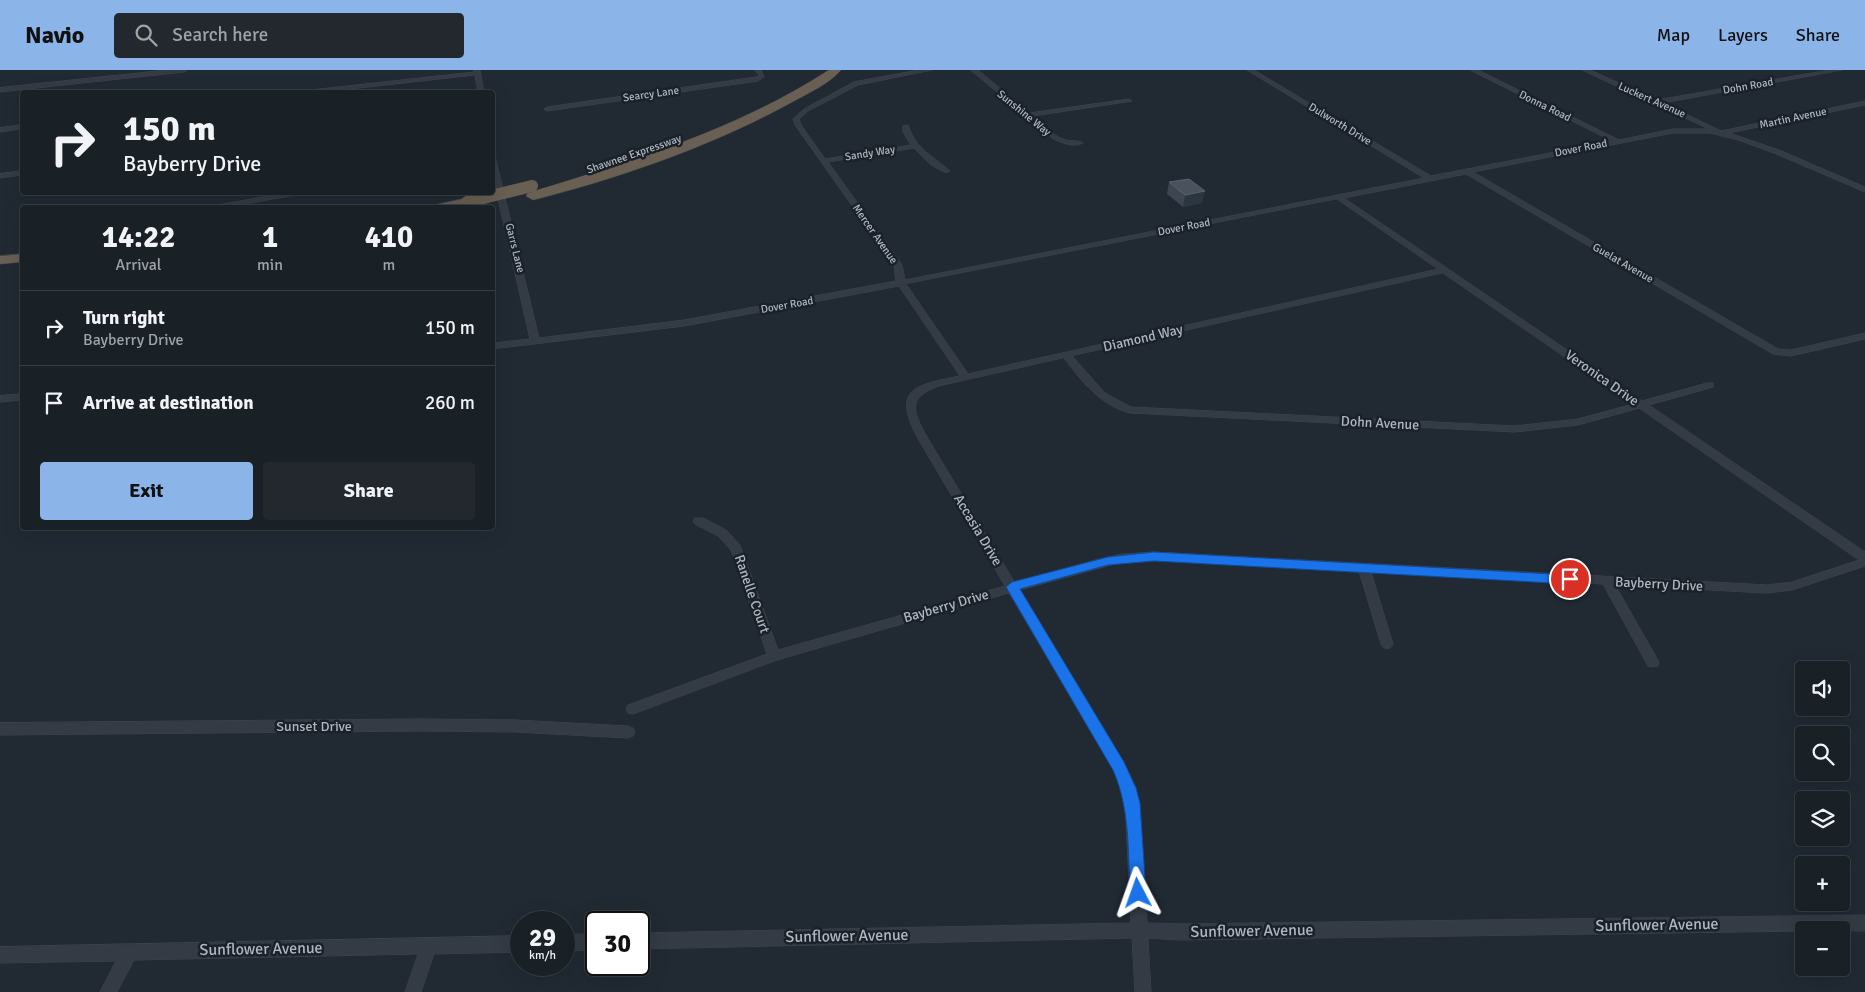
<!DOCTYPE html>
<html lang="en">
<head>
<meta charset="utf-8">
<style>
	body { margin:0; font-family:Signika,sans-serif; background:#22282e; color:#f1f3f6; height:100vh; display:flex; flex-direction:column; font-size:19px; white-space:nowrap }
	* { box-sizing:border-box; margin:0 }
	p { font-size:16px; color:#9fa3a7 }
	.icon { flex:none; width:28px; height:28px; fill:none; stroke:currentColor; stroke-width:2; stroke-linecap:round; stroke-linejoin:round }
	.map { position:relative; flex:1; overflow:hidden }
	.sheet { position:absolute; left:20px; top:135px; width:475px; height:325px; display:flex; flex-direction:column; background:#192026; border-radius:5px; box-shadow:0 5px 20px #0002,0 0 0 1px #373e43 }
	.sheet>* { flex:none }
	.hud { position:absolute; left:20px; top:20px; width:475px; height:105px; border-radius:5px; box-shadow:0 5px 20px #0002,0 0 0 1px #373e43; background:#192026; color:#f1f3f6; overflow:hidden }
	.fabs { position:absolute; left:1795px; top:591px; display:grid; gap:10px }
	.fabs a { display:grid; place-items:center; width:55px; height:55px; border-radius:5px; background:#192026; box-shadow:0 5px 20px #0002,0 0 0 1px #373e43; font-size:25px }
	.speed { position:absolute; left:510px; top:841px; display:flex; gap:10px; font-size:25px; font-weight:700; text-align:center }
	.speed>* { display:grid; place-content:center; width:65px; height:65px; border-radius:50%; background:#192026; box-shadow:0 5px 20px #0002,0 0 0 1px #373e43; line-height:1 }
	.speed small { font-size:12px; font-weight:400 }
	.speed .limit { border:2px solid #111; border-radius:8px; background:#fff; color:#111 }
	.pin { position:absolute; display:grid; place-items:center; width:42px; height:42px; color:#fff; margin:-21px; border:2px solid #fff; border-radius:50%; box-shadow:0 1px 5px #0007 }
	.me { position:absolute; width:55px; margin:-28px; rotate:356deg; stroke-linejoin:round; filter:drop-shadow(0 0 4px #0008) }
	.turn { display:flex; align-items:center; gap:18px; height:105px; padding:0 20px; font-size:22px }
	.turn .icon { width:65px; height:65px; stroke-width:2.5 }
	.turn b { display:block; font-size:35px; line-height:42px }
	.eta { display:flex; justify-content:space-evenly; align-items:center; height:85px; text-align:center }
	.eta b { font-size:30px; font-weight:700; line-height:35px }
	.cta { display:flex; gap:10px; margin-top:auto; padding:10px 20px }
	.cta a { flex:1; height:58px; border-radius:5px; background:#8bb4e9; color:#111; font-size:20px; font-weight:700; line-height:58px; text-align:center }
	.cta a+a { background:#22282e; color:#f1f3f6 }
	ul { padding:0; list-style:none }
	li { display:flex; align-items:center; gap:15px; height:75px; padding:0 20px; border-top:1px solid #373e43 }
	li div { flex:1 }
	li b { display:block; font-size:19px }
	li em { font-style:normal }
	header { display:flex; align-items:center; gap:30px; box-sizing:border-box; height:70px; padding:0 25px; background:#8bb4e9; color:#111 }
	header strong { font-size:24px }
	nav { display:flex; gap:28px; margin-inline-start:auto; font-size:18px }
	.search { width:350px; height:45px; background:#22282e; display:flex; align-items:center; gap:12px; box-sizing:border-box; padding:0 18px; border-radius:5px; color:#9fa3a7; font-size:19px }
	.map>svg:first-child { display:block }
</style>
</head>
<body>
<header>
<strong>Navio</strong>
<div class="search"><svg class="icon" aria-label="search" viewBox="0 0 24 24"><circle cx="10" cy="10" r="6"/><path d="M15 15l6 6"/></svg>Search here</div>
<nav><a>Map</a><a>Layers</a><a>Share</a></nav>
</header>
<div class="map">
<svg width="1865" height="922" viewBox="0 0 1865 922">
	<rect width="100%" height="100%" fill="#212a33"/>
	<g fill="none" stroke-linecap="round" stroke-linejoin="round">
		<defs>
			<g id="street">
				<path d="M167 0H187L184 2 0 22V18Z"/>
				<path d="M474 0H480L484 22H478L475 5 323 22H308L311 20 474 2Z"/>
				<path d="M755 0H761L764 7 758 11 547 41 544 39 547 37 756 7 759 6Z"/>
				<path d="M919 0H932L858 15 808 41 799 49 801 55 825 89 911 75 903 62V56L908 55C917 80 930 84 950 101L946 103 931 95 914 78 828 92 902 195 905 210 1424 108 1247 0H1254L1431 106 1612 71 1470 0H1478L1619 70 1673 59H1709L1582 0H1590L1657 30 1829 0H1842L1663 33 1721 61 1865 31V35L1729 63 1779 80 1865 117V122L1774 83 1738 70 1710 63H1673L1473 102 1778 279 1791 280 1865 263V269L1791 286 1773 284 1466 104 1344 128 1642 331 1707 313H1713V317L1649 335 1865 482V496L1792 520 1767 523 1615 515 1659 592 1658 596 1653 597 1648 596 1603 514 1371 502 1393 574 1391 577 1387 579 1383 577 1381 574 1359 501 1154 490 1122 492 1020 520 1124 693 1136 718 1139 733 1147 853 1179 854 1865 845V861L1804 860V861L1179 870 1148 868 1151 922H1135L1132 868 639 879V863L1131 853 1125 733 1122 718 1114 701 1009 523 777 590 633 644 628 643 626 639 628 635 767 584 731 480 718 466 695 454 693 451 695 448H703L726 460 740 475 778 580 1005 516 917 367C891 317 917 315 960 306L899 216 684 256 492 279V273L530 269 492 103V84L495 86 539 268 684 250 896 211 894 195 795 55 793 49 804 39 854 12ZM1337 129 1438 199 968 304 906 214ZM1443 203 1633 334 1578 349 1515 356 1131 337 1105 323 1072 286ZM1064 288C1082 312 1100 335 1130 343L1515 362 1578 355 1639 338 1859 490 1792 512 1767 515 1154 482 1122 484 1095 490 1015 513 927 367C913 341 906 328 939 316Z"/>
				<path d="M971 0H978L1029 43 1129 29 1132 31 1033 46C1042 54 1052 65 1063 69 1070 72 1077 69 1083 73 1074 78 1061 73 1052 68Z"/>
				<path d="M22 55V59L0 62V58Z"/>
				<path d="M22 101V105L0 108V104Z"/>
				<path d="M291 122H312L222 138H201Z"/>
				<path d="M22 324V330L0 332V326Z"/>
				<path d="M421 649 515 650 628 656 633 658 635 662 633 666 628 668 515 662 421 661 0 665V653Z"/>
				<path d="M596 864V880L564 881V865Z"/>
				<path d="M521 866V882L434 884 421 922H405L418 884 134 890 117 922H100L116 891 0 893V877Z"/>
			</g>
			<g id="highway">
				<path d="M829 0H841C830 13 809 23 794 31 715 75 620 108 533 130L526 126 528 123C633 91 736 60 829 0Z"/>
				<path d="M467 128 474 132 472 135 460 138H434L435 135Z"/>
				<path d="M22 184V192L0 194V186Z"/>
			</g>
		</defs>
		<use href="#street" stroke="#3e454d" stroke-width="1"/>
		<use href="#highway" stroke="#3f464e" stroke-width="1"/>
		<use href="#street" fill="#343b44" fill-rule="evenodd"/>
		<use href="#highway" fill="#695f52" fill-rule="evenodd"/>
		<defs>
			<path id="highway-bridge" d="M467 132 532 116"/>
		</defs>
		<use href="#highway-bridge" stroke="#3f464e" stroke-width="12" stroke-linecap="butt"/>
		<use href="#highway-bridge" stroke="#695f52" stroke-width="12"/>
	</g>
	<path fill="#3d4651" d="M1169 112 1202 133 1183 137 1167 124Z"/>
	<path fill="#2c3640" d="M1205 121 1202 133 1183 137 1185 125Z"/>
	<path fill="#49525d" stroke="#59626d" d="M1189 109 1205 121 1185 125 1169 112Z"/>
	<path fill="#1a73e8" stroke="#114b97" d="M1154 482 1570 505 1576 509 1570 514 1154 491 1108 495 1020 519 1124 692 1136 718 1140 733 1146 823 1144 828 1138 831 1132 828 1130 823C1128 782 1130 738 1113 700L1006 517 1012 512 1108 487Z"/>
	<g text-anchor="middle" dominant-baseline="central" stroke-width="5" stroke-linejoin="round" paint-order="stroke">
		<g font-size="11" fill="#afb6c1" stroke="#1a2128">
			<text transform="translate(1748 16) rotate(-10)">Dohn Road</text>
			<text transform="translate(651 24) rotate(-8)">Searcy Lane</text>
			<text transform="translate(1652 30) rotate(24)">Luckert Avenue</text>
			<text transform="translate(1545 36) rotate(26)">Donna Road</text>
			<text transform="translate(1024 43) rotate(39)">Sunshine Way</text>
			<text transform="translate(1793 48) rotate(-12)">Martin Avenue</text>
			<text transform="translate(1340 54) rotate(31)">Dulworth Drive</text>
			<text transform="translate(1581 78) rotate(-11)">Dover Road</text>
			<text transform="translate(870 83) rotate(-9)">Sandy Way</text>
			<text transform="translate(634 84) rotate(-19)">Shawnee Expressway</text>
			<text transform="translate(1184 157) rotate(-11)">Dover Road</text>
			<text transform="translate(875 164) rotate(55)">Mercer Avenue</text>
			<text transform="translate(515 178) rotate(76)">Garrs Lane</text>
			<text transform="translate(1623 193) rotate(30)">Guelat Avenue</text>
			<text transform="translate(787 235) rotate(-10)">Dover Road</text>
		</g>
		<g font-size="14" fill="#afb6c1" stroke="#1a2128">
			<text transform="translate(1143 268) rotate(-13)">Diamond Way</text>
			<text transform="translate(1602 308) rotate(35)">Veronica Drive</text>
			<text transform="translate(1380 353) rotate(3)">Dohn Avenue</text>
			<text transform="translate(978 460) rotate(59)">Accasia Drive</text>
			<text transform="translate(1659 514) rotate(3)">Bayberry Drive</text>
			<text transform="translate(752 524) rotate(71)">Ranelle Court</text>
			<text transform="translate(946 536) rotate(-16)">Bayberry Drive</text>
			<text x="314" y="656">Sunset Drive</text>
		</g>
		<g font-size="16" fill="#afb6c1" stroke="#1a2128">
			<text transform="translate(1657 855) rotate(-1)">Sunflower Avenue</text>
			<text transform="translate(1252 861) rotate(-1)">Sunflower Avenue</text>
			<text transform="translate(847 866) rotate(-1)">Sunflower Avenue</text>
			<text transform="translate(261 879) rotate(-1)">Sunflower Avenue</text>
		</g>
	</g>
</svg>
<div class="fabs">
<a><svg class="icon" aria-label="sound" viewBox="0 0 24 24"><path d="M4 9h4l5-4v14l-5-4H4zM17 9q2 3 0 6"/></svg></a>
<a><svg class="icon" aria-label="search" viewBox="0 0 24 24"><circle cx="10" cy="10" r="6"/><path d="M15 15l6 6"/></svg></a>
<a><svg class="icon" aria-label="layers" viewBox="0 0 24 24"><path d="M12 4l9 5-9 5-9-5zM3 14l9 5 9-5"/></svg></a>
<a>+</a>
<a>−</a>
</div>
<div class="speed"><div>29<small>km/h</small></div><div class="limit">30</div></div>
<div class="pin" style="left:1570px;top:509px;background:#d93025"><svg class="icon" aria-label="arrive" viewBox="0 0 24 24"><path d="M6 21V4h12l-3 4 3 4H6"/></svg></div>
<svg class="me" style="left:1138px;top:823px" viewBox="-20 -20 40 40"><path d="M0-17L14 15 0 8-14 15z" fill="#1a73e8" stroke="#fff" stroke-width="4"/></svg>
<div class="hud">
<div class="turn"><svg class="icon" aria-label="right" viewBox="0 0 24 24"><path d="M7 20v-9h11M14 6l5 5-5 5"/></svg><div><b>150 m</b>Bayberry Drive</div></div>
</div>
<section class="sheet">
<div class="eta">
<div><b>14:22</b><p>Arrival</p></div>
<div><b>1</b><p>min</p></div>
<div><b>410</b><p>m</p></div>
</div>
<ul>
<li><svg class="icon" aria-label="right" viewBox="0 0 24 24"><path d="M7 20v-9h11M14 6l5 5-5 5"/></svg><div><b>Turn right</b><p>Bayberry Drive</p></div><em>150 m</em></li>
<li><svg class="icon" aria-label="arrive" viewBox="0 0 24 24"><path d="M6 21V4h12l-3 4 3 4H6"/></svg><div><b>Arrive at destination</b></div><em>260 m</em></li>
</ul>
<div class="cta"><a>Exit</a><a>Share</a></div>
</section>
</div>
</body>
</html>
